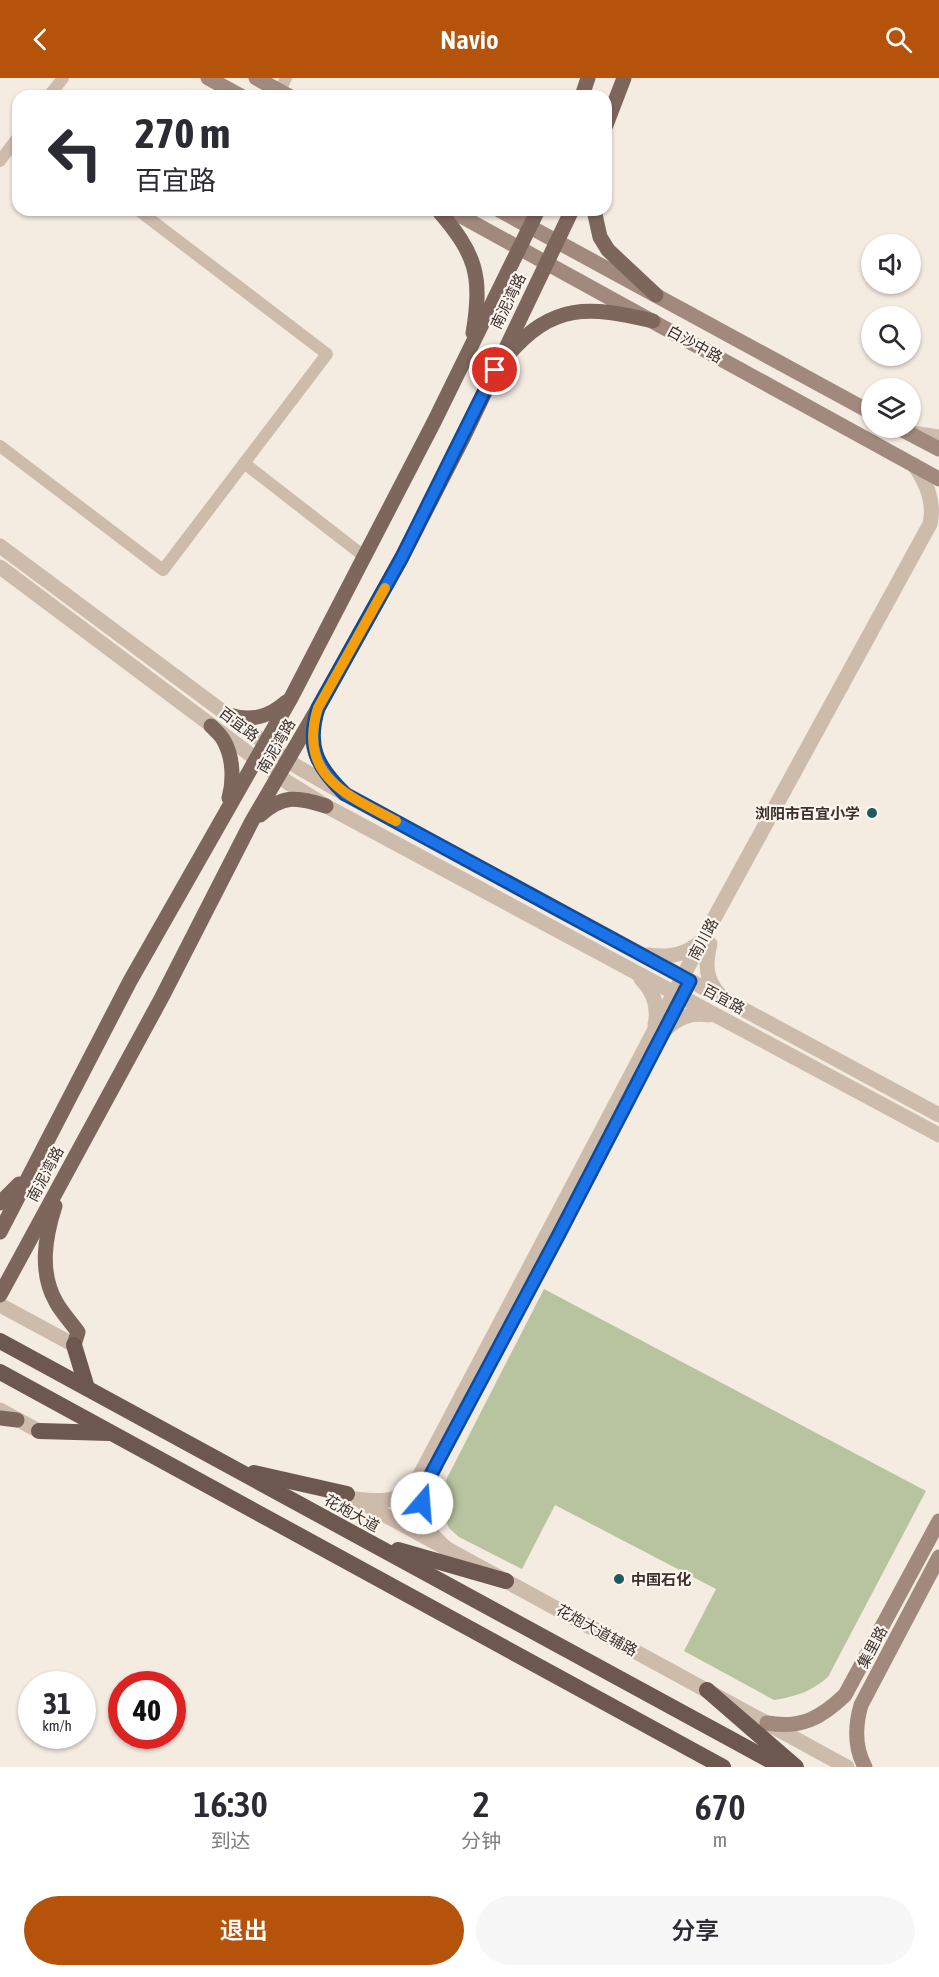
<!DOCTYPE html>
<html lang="zh">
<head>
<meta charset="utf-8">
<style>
	body { margin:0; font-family:"Asap Condensed","Noto Sans SC",sans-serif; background:#f7f7f7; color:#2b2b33; height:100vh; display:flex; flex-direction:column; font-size:22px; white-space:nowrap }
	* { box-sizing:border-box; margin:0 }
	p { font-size:20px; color:#7c7c81 }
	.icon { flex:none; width:33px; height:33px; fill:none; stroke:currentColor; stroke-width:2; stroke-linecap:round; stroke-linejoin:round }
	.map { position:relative; height:1689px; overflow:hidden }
	.details { display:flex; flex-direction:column; background:#fff; flex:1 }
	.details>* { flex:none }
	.banner { position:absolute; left:12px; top:12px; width:600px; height:126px; border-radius:18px; box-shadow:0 2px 4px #0004; background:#fff; color:#2b2b33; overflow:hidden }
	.tools { position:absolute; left:861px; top:156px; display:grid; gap:12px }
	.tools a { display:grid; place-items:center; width:60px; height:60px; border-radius:50%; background:#fff; box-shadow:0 2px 4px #0004; font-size:30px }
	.speed { position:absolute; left:18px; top:1593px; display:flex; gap:12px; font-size:30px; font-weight:700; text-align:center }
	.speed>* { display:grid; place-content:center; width:78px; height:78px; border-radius:50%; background:#fff; box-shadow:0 2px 4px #0004; line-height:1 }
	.speed small { font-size:15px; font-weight:400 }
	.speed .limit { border:9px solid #d22; background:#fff; color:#111 }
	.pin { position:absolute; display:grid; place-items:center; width:51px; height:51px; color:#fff; margin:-26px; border:3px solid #fff; border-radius:50%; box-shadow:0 2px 6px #0007 }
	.me { position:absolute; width:66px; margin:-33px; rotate:18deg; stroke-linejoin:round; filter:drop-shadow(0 0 4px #0008) }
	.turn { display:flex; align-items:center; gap:21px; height:126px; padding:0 24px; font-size:27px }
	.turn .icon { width:78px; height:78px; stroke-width:2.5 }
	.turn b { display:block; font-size:42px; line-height:51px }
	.eta { display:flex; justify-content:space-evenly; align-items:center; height:102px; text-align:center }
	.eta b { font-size:36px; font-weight:600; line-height:42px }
	.button { display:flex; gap:12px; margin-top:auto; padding:12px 24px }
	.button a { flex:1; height:69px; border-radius:36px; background:#b45309; color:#fff; font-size:24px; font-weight:600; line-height:69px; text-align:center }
	.button a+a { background:#f7f7f7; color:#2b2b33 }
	header { display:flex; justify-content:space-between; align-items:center; height:78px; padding:0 24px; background:#b45309; color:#fff; font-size:27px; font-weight:600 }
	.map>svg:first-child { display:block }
</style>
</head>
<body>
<header><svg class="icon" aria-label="back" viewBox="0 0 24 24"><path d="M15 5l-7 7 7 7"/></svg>Navio<svg class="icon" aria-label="search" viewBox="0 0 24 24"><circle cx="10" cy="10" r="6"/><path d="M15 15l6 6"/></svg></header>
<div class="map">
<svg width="939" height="1689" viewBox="0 0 939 1689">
	<rect width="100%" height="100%" fill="#f4ebe1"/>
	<path fill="#b8c4a0" d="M544 1211 926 1413 828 1599C812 1613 795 1619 774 1622L684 1573 716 1511 555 1427 522 1491 459 1459 449 1450 443 1437 441 1423 447 1400Z"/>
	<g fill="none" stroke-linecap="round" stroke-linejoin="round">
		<g stroke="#cdbbac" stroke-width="12">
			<path d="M280 13 286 0"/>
			<path d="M49 18 63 0"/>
			<path d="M0 83 18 59"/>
			<path d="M0 368 163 492 327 276 138 132"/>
			<path d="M244 385 365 479"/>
		</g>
		<g stroke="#cdbbac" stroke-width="15">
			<path d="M912 355 939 359"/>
			<path d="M0 468 296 688 345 716 939 1037"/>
			<path d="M0 489 287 704 326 728 939 1057"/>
			<path d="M710 866C705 885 705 902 720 917"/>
			<path d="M647 877C667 880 685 878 700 864"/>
			<path d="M641 901C654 914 659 929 655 947"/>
			<path d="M664 953C677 940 690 934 709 937"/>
			<path d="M0 1227 74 1267"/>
			<path d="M0 1332 39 1353"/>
			<path d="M436 1388C418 1421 415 1444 446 1470"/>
			<path d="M356 1421C386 1425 404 1424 420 1397L699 868 930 446C935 424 927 405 914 387"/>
			<path d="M363 1425 847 1689"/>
		</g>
		<g stroke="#a18a7d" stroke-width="15">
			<path d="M208 0 241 18"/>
			<path d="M256 0 289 18"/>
			<path d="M450 132 939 401"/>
			<path d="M499 132 872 335"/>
			<path d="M899 350 939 371"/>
			<path d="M767 1645C801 1651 821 1640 845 1617L939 1443"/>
			<path d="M865 1689C854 1669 855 1648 861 1627L939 1479"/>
		</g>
		<g stroke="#7d675c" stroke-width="15">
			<path d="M582 18 588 0"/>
			<path d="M606 47 624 0"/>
			<path d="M438 132C476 176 483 198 473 255"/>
			<path d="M594 132 600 159 608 172 656 217"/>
			<path d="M507 278C553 224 589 228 653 243"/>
			<path d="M229 637C251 644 269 639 286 624"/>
			<path d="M315 640C306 672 323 694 345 716"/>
			<path d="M211 648C215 652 221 657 224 663 233 679 234 702 229 720"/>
			<path d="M260 737C284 716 297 719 326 728"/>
			<path d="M0 1125 19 1106"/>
			<path d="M55 1128C45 1159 39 1194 56 1224 62 1235 71 1244 78 1254L74 1267"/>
			<path d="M0 1154 130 903 291 620 434 344 538 132"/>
			<path d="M0 1217 162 919 252 743 318 630 402 479 464 358 572 132"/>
			<path d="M0 1340 17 1342"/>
		</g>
		<g stroke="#6c584f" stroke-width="16">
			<path d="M0 1263 782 1689"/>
			<path d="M74 1267 87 1310"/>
			<path d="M0 1294 723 1689"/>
			<path d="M39 1353 110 1355"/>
			<path d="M254 1395 347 1416"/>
			<path d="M398 1472 506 1503"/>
			<path d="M707 1612 796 1689"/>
		</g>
	</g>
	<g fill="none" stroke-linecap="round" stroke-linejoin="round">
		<defs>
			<path id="route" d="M422 1425 428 1402 558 1158 690 903 345 716C317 689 306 669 318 630L402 479 495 292"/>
		</defs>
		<use href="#route" stroke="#114b97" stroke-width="15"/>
		<use href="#route" stroke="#1a73e8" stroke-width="10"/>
		<path stroke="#f59e0b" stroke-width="10" d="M385 510 318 630C297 697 346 717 396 743"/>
	</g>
	<g fill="#1f5a5e" stroke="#fbf5ee" stroke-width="2">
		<circle cx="872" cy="735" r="6"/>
		<circle cx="619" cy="1501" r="6"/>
	</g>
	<g text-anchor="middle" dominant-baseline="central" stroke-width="4.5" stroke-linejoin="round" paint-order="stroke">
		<g font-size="15" fill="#3b302b" stroke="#fbf5ee">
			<text transform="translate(508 223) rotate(-64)">南泥湾路</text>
			<text transform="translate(695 266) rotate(29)">白沙中路</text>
			<text transform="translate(239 646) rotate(37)">百宜路</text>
			<text transform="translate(276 668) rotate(-60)">南泥湾路</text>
			<text transform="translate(703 861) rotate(-62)">南川路</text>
			<text transform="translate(724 921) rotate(28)">百宜路</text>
			<text transform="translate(45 1096) rotate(-62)">南泥湾路</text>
			<text transform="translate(352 1435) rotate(29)">花炮大道</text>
			<text transform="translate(597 1552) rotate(29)">花炮大道辅路</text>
			<text transform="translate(872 1569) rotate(-62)">集里路</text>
		</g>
		<g font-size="15" font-weight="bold" fill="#3b302b" stroke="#fbf5ee" text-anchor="end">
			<text x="860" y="735">浏阳市百宜小学</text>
			<text x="631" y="1501" text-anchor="start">中国石化</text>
		</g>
	</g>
</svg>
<div class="tools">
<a><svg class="icon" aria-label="sound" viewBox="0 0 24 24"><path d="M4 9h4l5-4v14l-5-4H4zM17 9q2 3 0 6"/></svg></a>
<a><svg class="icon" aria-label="search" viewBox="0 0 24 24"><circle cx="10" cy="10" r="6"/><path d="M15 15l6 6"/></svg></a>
<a><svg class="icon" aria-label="layers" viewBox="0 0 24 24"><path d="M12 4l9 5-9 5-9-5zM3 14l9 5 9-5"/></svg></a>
</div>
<div class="speed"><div>31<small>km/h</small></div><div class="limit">40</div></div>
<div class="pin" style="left:495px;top:292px;background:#d93025"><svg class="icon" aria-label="arrive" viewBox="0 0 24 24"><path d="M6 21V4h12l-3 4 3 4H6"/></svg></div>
<svg class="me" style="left:422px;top:1425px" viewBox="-20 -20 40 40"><circle r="19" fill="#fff"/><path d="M0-13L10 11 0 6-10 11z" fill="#1a73e8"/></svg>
<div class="banner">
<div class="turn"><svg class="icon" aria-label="left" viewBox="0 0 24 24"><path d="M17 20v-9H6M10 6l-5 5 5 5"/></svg><div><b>270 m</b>百宜路</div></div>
</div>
</div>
<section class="details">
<div class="eta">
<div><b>16:30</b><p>到达</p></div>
<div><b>2</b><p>分钟</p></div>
<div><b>670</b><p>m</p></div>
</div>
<div class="button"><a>退出</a><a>分享</a></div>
</section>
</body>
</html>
